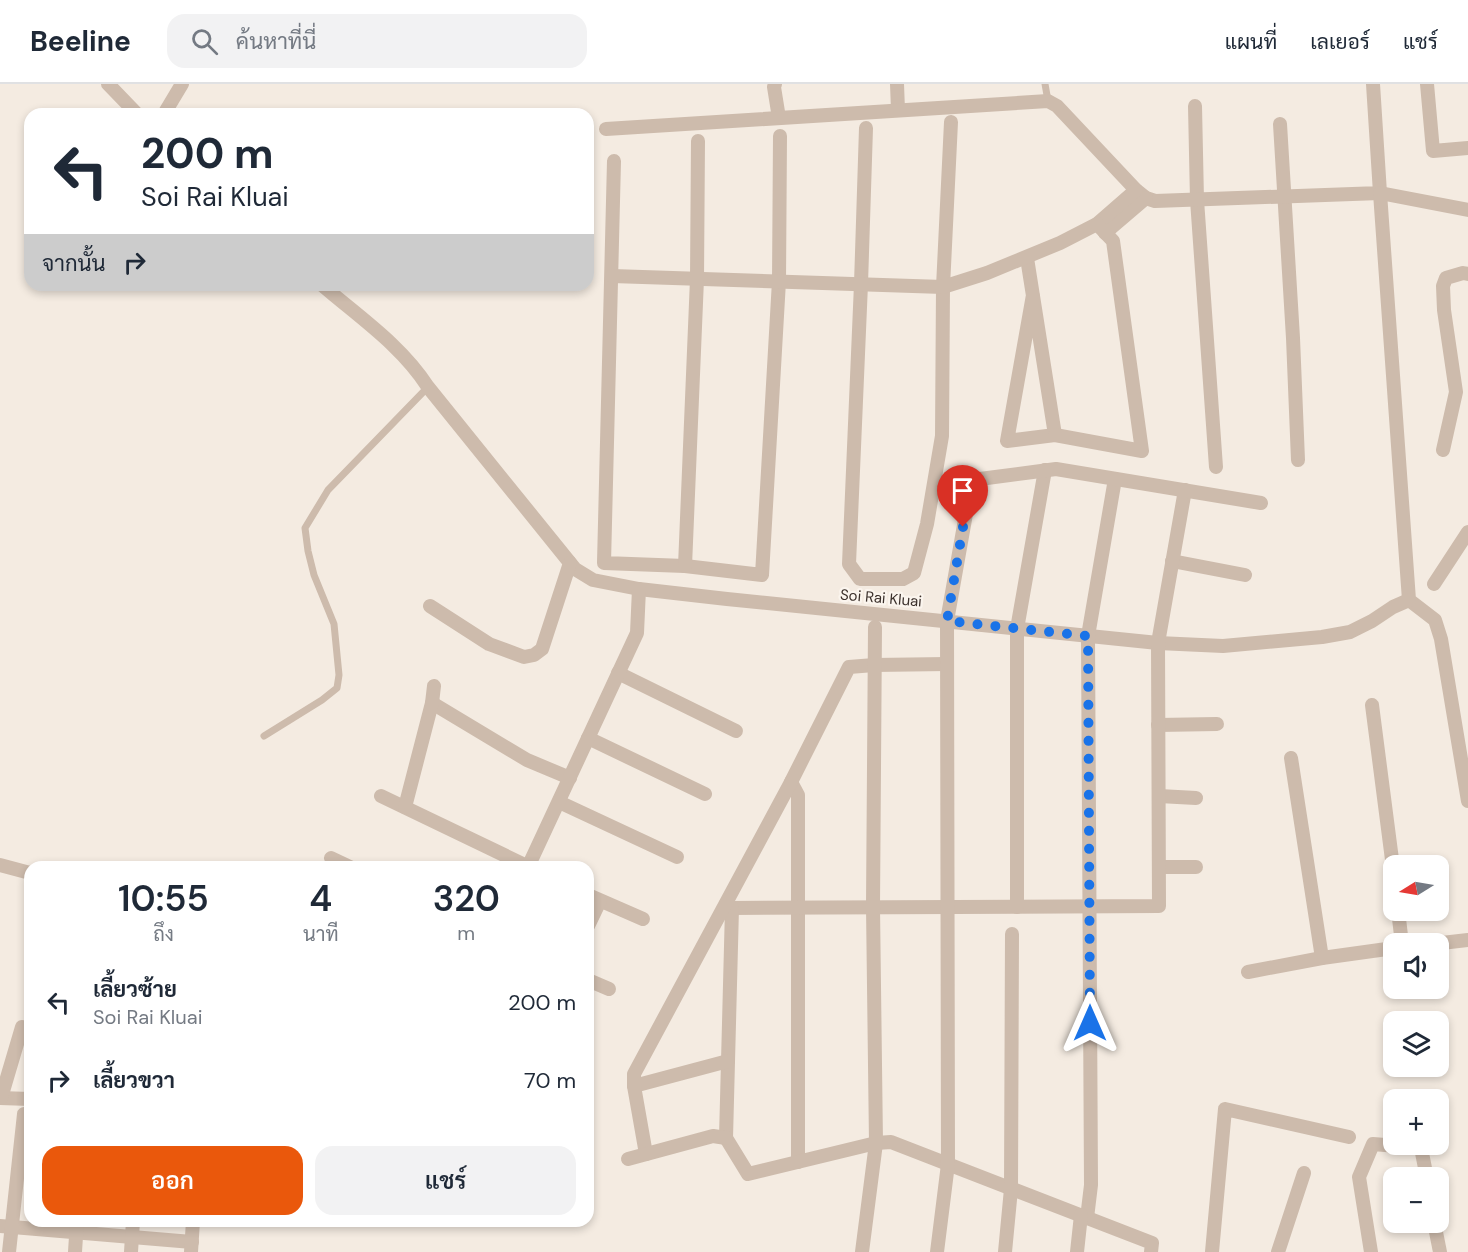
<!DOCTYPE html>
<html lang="th">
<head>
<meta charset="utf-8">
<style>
	body { margin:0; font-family:"DM Sans",Sarabun,sans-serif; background:#f2f2f3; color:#1f2937; height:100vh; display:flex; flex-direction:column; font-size:22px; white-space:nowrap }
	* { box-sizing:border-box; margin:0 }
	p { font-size:20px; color:#747a83 }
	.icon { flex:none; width:33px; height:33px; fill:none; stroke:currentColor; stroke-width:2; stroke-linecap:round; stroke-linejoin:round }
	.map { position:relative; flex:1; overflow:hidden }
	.side { position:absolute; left:24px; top:777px; width:570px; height:366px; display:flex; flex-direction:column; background:#fff; border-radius:18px; box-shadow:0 3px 9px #0003 }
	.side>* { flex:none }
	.guide { position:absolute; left:24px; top:24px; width:570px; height:183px; border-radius:18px; box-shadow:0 3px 9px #0003; background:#fff; color:#1f2937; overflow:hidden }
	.needle { width:39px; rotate:259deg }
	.fabs { position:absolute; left:1383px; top:771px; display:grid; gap:12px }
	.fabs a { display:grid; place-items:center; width:66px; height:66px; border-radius:12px; background:#fff; box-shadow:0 3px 9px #0003; font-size:30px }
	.pin { position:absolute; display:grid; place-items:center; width:51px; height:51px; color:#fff; margin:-62px -26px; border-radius:50% 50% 50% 0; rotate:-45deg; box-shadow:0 0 6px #0007 }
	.pin .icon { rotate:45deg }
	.me { position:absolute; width:66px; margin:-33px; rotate:0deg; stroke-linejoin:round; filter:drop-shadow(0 0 4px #0008) }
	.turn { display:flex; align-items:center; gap:21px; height:126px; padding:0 18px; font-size:27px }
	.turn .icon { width:78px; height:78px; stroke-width:2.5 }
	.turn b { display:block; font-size:42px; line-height:51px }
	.then { display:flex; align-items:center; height:57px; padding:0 18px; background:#0003; gap:12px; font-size:22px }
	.eta { display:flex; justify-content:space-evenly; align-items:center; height:102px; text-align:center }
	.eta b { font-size:36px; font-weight:600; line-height:42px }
	.button { display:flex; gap:12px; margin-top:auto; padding:12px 18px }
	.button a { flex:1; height:69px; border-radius:18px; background:#ea580c; color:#fff; font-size:24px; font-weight:600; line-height:69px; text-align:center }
	.button a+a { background:#f2f2f3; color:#1f2937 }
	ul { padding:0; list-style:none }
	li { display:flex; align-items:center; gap:18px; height:78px; padding:0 18px }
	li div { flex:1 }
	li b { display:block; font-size:22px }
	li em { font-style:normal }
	header { display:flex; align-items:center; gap:36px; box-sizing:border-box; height:84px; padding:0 30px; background:#fff; border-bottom:2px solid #e0e1e3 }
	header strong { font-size:28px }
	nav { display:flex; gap:33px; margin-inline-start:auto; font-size:21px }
	.search { width:420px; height:54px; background:#f2f2f3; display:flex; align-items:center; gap:15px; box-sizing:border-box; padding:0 21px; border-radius:18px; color:#747a83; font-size:22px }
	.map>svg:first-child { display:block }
</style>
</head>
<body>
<header>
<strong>Beeline</strong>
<div class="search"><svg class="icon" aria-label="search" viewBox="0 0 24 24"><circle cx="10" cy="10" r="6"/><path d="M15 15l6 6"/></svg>ค้นหาที่นี่</div>
<nav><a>แผนที่</a><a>เลเยอร์</a><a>แชร์</a></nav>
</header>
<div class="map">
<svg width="1468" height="1168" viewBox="0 0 1468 1168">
	<rect width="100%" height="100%" fill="#f4ebe1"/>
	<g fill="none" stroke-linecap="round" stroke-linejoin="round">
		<g stroke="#cdbbac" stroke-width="7">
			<path d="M1045 0 1048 17"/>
			<path d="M264 652 322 616 337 604 339 591 334 540 314 491 308 467 305 444 328 406 428 303"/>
		</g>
		<g stroke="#cdbbac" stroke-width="14">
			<path d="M108 0 137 30"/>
			<path d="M775 0 774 3 779 34"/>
			<path d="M897 0 898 26"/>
			<path d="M1427 0 1433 67 1468 64"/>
			<path d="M1195 22 1197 116 1216 383"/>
			<path d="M164 30 182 0"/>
			<path d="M1280 40 1293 254 1298 376"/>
			<path d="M866 44 861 200 849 480 860 495H903L914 489 927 440 942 352 943 203 951 38"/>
			<path d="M606 45 1048 17 1057 22 1136 106 1146 114 1155 117 1380 109 1373 0"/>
			<path d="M614 77 604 479 685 482 762 491 779 197 780 52"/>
			<path d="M1468 126 1380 109 1409 516 1435 536 1441 555 1468 717"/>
			<path d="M1105 149 1146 114"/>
			<path d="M1027 174 1055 351 1007 357 1033 211"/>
			<path d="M612 192 943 203 987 189 1060 159 1097 140 1136 106"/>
			<path d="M322 201C359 233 401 261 428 303L575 485 593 496 639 505 727 515 1158 559 1223 562 1322 553 1350 548 1372 537 1393 523 1409 516"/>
			<path d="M1055 351 1142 367 1113 157 1097 140"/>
			<path d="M1443 366 1456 308 1444 226 1443 202 1446 194 1463 189 1468 190"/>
			<path d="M1172 477 1245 491"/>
			<path d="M685 482 697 195 698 57"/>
			<path d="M1434 500 1468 448"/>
			<path d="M430 522 489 560 524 573 534 571 542 565 570 479"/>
			<path d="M618 589 736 647"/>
			<path d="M432 619 527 676 570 694"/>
			<path d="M1372 621 1394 791"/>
			<path d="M1158 641 1217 640"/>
			<path d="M588 654 705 710"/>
			<path d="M1291 674 1322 874"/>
			<path d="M791 698 798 711V1078"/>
			<path d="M381 712 529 783"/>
			<path d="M1159 712 1196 714"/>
			<path d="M559 718 677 773"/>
			<path d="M405 723 432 619 434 602"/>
			<path d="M331 774 350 783"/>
			<path d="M0 781 30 789"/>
			<path d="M528 783 637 549 639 505"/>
			<path d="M1159 783H1196"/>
			<path d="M588 811 643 835"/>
			<path d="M726 820 732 824 1159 822 1158 559 1185 406"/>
			<path d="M1017 823V545L1045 386"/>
			<path d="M732 824 726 1054 748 1090 876 1059 891 1058 1152 1159 1151 1168"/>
			<path d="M1398 826 1402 860"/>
			<path d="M588 842 600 817"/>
			<path d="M1433 860 1468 856"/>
			<path d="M1248 888 1322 874 1394 864"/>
			<path d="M588 896 609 905"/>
			<path d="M634 1002 728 977"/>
			<path d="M0 1014 30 1015"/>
			<path d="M1 1014 22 943"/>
			<path d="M646 1070 634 1002V990L791 698 849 583 874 581 947 580"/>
			<path d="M628 1075 713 1052 726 1054"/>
			<path d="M1087 1134 1091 1101 1088 552 1115 395"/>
			<path d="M1434 1138 1440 1168"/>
			<path d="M0 1142 192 1158"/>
			<path d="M9 1168 24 1030"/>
			<path d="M75 1168 77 1137"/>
			<path d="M131 1168 133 1137"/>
			<path d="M191 1168 193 1137"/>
			<path d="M862 1168 876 1059 873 823 875 543"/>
			<path d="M937 1168 948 1080 947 537 972 396 1056 385 1261 419"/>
			<path d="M1005 1168 1011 1105 1012 850"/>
			<path d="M1077 1168 1081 1131"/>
			<path d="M1212 1168 1225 1025 1349 1053"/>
			<path d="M1278 1168 1304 1089"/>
			<path d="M1371 1168 1359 1093 1373 1060 1421 1064 1427 1094"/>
		</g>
	</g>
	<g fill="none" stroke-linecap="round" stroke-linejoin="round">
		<path stroke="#1a73e8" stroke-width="10" stroke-dasharray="0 18" d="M963 443 947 537 1088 552 1090 939"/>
	</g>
	<g text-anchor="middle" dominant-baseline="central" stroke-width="4.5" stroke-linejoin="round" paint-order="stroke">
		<g font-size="15" fill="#3b302b" stroke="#fbf5ee">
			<text transform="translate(881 514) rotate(5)">Soi Rai Kluai</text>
		</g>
	</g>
</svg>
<div class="fabs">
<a><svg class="needle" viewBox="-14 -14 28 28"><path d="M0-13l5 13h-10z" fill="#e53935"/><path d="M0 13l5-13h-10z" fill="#747a83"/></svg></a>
<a><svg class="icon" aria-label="sound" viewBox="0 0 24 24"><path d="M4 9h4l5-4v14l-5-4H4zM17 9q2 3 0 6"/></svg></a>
<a><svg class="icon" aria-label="layers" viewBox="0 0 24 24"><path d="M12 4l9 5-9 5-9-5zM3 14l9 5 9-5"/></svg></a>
<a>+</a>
<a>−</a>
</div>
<div class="pin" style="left:963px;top:443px;background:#d93025"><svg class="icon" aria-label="arrive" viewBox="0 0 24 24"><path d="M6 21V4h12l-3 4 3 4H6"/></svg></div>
<svg class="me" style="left:1090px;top:939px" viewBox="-20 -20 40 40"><path d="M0-17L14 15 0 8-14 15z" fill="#1a73e8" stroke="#fff" stroke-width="4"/></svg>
<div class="guide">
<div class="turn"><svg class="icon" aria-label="left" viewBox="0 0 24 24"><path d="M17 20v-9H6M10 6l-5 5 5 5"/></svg><div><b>200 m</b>Soi Rai Kluai</div></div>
<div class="then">จากนั้น<svg class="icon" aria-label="right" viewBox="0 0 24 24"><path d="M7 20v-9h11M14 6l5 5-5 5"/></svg></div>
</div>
<section class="side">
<div class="eta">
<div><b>10:55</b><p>ถึง</p></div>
<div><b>4</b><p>นาที</p></div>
<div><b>320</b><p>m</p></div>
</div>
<ul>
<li><svg class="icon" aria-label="left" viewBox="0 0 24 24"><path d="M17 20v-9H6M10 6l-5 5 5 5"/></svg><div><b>เลี้ยวซ้าย</b><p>Soi Rai Kluai</p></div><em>200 m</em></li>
<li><svg class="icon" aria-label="right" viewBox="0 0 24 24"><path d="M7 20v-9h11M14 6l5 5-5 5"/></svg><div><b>เลี้ยวขวา</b></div><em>70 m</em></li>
</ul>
<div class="button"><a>ออก</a><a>แชร์</a></div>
</section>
</div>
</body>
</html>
